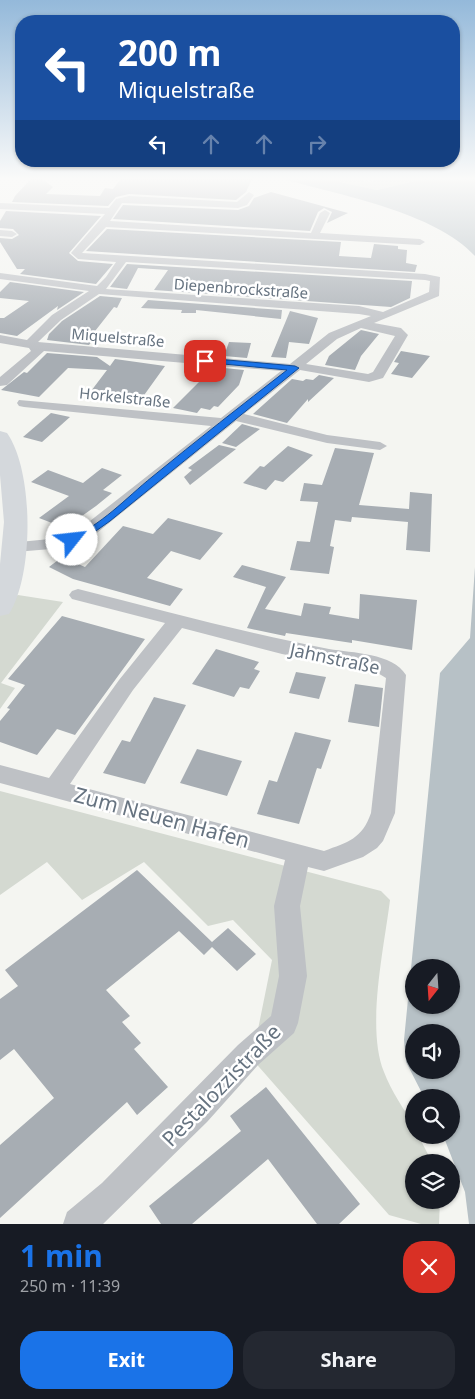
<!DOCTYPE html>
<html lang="en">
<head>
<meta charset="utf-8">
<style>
	body { margin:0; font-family:"Noto Sans",sans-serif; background:#242831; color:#f1f3f6; height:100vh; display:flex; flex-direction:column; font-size:19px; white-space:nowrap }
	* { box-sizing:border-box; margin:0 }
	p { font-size:16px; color:#9ea1a6 }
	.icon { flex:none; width:28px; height:28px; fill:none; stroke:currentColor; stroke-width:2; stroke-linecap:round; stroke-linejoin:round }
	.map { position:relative; height:1224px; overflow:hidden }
	.details { display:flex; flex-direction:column; background:#171b24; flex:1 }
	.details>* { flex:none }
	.top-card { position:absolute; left:15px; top:15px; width:445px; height:152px; border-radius:20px; box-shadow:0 1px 4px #0004; background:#1a4fa0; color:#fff; overflow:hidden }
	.needle { width:32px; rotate:197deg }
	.buttons { position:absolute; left:405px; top:959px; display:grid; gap:10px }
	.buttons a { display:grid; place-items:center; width:55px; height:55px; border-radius:50%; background:#171b24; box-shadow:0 1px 4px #0004; font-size:25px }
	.pin { position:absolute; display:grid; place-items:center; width:42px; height:42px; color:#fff; margin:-21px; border-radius:10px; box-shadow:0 2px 8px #0006 }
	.me { position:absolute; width:55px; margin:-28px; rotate:61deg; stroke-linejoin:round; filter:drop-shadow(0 0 4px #0008) }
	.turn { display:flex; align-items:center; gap:18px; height:105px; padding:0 20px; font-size:22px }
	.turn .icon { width:65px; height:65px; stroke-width:2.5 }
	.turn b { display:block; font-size:35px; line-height:42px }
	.lanes { display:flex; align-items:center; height:48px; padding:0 20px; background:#0003; justify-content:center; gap:25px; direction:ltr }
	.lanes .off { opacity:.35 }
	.round { display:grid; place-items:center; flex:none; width:52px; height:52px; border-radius:20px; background:#242831 }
	.head { display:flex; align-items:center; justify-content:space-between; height:85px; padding:0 20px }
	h1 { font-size:30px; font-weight:700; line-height:38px; color:#1a73e8 }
	.action { display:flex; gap:10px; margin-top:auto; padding:10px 20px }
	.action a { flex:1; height:58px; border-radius:20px; background:#1a73e8; color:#fff; font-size:20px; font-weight:700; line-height:58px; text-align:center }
	.action a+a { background:#242831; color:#f1f3f6 }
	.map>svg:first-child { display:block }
</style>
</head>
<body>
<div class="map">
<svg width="475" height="1224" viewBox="0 0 475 1224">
	<rect width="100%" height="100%" fill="#f4f5f1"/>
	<g fill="#d4d9d1">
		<path d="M326 179H352L370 182 380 179H423L377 190Z"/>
		<path d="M18 595 63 602 1 683 15 688 0 709V605Z"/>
		<path d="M0 791 381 891 390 900C384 949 366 1028 384 1072 391 1091 404 1109 414 1126V1135H418L432 1162H414V1200H440L439 1224H421L389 1215 252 1059 272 960 233 920 208 926 144 862 82 900 47 862 0 895Z"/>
	</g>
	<g fill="#b7c1c6" fill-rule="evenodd">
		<path d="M283 179H326L377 190 423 179H475V256C435 212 339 195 283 179Z"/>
		<path d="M475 567V1224H469L465 1192 443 1135H451V1098L424 1097 406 1062 404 1040 440 673 470 638ZM414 968H451V1005H414ZM414 1032H451V1070H414Z"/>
	</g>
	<g fill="#a7adb3">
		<path d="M31 179H42L53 187 46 194 100 196 105 188 113 189 121 179H252L246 192 236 200 129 194 116 197 108 206 12 202 15 196Z"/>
		<path d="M271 192 348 213 327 223 332 212 324 208 318 212 310 231 113 219 123 205 238 210 249 206 254 198Z"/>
		<path d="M6 211 101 216 69 253 78 261 113 264 96 284 20 274 25 269H17L0 242V238L12 239 19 235 13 229 0 228V221Z"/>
		<path d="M107 229 341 242 339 256 371 258 374 244 398 246V249L407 250 406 263 417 265 415 272 86 251Z"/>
		<path d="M127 264 412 281 410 298 391 307 154 290 168 270 138 268 127 289 110 287Z"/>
		<path d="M10 282 84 292 57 310 58 306 17 336 0 333V318H4L29 301 0 298V292Z"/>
		<path d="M100 296 122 298 117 308 114 307 88 340H93L89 345 47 340 49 334 62 321Z"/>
		<path d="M148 300 282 310 281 319 196 310V313H181L182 310 141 308Z"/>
		<path d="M290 311 318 318 309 344 289 342 286 358 271 357Z"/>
		<path d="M361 330 379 334 361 356 355 370 325 365 329 356Z"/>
		<path d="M229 342 251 343 247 358 224 356Z"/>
		<path d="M401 351 430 356 412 378 391 374 399 363 394 362Z"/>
		<path d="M47 353 97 357 110 366 115 359 165 366 137 405 85 399 107 370 68 368 39 397 1 390 24 372 27 373Z"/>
		<path d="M214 367 244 370 239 385 218 407 214 406 210 410 201 408 197 413 173 408Z"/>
		<path d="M319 375 334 378 308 402V399L287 423 253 414 292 379 303 381 306 379 313 380Z"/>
		<path d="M51 413 70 417 42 442 23 437Z"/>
		<path d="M242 424 260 429 236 447 222 443Z"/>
		<path d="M219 445 236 449 190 485 184 477 192 470 188 468Z"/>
		<path d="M288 446 313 455 283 482 275 480 266 490 243 483 260 466 264 467Z"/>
		<path d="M335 448 374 453 359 505 409 509 410 492 432 494 430 552 406 550 408 522 352 517 351 522 335 520 330 546 334 547 329 574 290 570 297 541 310 542 318 502 300 501 304 483 322 485Z"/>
		<path d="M102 468 122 475 103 490 112 493 96 506 65 528 39 518 69 496 31 482 48 470 83 483Z"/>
		<path d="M168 518 223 533 200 560 171 551 147 578 183 589 170 606 73 579 49 567 62 557 85 567 123 526 153 534Z"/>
		<path d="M242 565 286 577 265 609 301 616 304 603 331 607 329 614 359 619 360 594 417 600 412 650 352 640V643L286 633 285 636 247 628 266 587 233 577Z"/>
		<path d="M62 616 145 639 75 735 57 729 37 755 0 742V721L10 709 7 708 25 685 8 679Z"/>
		<path d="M216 649 259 662 254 669 260 671 249 689 240 687 234 697 192 684Z"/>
		<path d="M296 672 326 677 319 699 289 693Z"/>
		<path d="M355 684 383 688 379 727 348 722Z"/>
		<path d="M154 697 186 705 145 784 103 773 122 740 130 742Z"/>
		<path d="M295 732 331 740 321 769 317 768 299 824 257 814 269 780 277 782Z"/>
		<path d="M197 749 242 761 227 796 180 783Z"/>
		<path d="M137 870 212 942 228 928 256 954 237 971 212 947 204 955 179 931 106 990 130 1016 122 1022 141 1043 134 1049 168 1087 137 1115 127 1102 0 1218V1145L54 1098 14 1049 0 1060V999L18 986 5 970Z"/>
		<path d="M266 1087 360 1204 339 1224H317L268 1159 192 1224H161L149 1206 241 1131 230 1116Z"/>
	</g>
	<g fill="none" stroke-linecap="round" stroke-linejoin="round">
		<g fill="#bec1c5" fill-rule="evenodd">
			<path d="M249 192 254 195 247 205 238 208 122 203 110 221 311 233 320 213 325 210 330 213 320 233 420 239 425 242 420 245 106 227 82 253 425 274 440 277 439 296 374 323 401 328 408 335 383 378 369 382 300 370 244 414 327 435 380 442 387 446 380 450 327 443 236 421 88 540 63 548 15 552 9 551 6 547 9 543 60 538 76 532 211 426 24 407 19 406 17 403 19 400 221 418 281 371 44 351 7 385 0 386V377L31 351 29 348 0 343V335L27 340 52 315 89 291 0 279V273L97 286 106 277 116 262 78 259 71 253 105 214 0 209V203L109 208 116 199 129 196 237 202ZM126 262 425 280 430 281 429 292 383 312 359 306 106 289ZM99 294 359 314 371 316 329 333 290 364 38 342 61 320ZM361 328 395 336 373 372 368 374 306 364 337 339Z"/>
			<path d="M0 230 12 231 17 234 12 237 0 236Z"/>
			<path d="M78 589C161 610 245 633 329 649 352 653 393 653 406 675L395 813 383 841 377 848 363 857 324 871 308 867 300 906 307 976 298 1023 294 1033 258 1065 207 1122 103 1224H63L67 1212 102 1183 238 1045 271 1016 279 976 274 906 285 860 0 783V765L49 778 119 680 165 623 72 599 69 595 72 591ZM182 628 282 654 376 672 386 678 371 813C362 839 348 842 324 851L70 784 133 690Z"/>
		</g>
		<path fill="#d4d8dc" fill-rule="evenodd" d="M0 431 7 433C34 471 34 575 9 614L0 616V564L4 522 0 475Z"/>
	</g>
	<linearGradient id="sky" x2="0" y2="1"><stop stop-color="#94b9da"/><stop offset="0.51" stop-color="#fafaf9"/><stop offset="1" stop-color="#fafaf9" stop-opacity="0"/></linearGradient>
	<rect width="475" height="350" fill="url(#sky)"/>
	<path fill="#1a73e8" stroke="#114b97" d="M205 358 295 366 299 368 110 521 86 538 69 542V538C100 527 127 497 152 477 197 440 242 405 287 370L202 362 201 361Z"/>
	<g text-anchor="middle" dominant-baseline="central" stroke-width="5" stroke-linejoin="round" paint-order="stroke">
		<g font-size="15" fill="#667380" stroke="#fff">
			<text transform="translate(241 288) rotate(4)">Diepenbrockstraße</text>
			<text transform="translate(118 337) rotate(5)">Miquelstraße</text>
			<text transform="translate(125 397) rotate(6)">Horkelstraße</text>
		</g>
		<g font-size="18" fill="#667380" stroke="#fff">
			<text transform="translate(335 658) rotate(12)">Jahnstraße</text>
		</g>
		<g font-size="21" fill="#667380" stroke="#fff">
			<text transform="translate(162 817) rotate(15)">Zum Neuen Hafen</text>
			<text transform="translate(221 1085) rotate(-46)">Pestalozzistraße</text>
		</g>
	</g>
</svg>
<div class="buttons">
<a><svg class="needle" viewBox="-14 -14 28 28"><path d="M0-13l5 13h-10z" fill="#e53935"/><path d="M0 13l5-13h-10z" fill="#9ea1a6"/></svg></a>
<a><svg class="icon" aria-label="sound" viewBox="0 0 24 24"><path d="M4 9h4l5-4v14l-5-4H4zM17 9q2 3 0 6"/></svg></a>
<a><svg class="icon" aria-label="search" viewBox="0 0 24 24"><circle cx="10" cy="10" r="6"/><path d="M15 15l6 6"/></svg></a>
<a><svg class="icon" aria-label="layers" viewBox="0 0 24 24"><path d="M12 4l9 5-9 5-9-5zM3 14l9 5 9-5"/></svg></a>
</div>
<div class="pin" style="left:205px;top:361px;background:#d93025"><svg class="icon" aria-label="arrive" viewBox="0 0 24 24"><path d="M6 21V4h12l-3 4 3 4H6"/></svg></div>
<svg class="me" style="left:72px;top:540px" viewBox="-20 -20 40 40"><circle r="19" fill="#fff"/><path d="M0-13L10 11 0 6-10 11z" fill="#1a73e8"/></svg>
<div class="top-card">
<div class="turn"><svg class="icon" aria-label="left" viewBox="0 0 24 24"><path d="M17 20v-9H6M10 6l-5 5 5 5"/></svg><div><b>200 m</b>Miquelstraße</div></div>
<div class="lanes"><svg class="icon" aria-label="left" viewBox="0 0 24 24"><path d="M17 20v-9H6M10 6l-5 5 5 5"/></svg><svg class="icon off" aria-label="ahead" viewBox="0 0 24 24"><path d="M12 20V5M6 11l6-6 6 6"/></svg><svg class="icon off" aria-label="ahead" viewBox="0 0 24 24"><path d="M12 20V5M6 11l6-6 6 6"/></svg><svg class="icon off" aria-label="right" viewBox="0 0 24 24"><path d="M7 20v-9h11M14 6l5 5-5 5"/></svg></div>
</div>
</div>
<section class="details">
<div class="head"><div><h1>1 min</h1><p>250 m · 11:39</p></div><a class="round" style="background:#d93025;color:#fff"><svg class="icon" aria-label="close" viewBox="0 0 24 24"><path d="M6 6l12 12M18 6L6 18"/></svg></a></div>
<div class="action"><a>Exit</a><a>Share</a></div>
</section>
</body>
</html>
